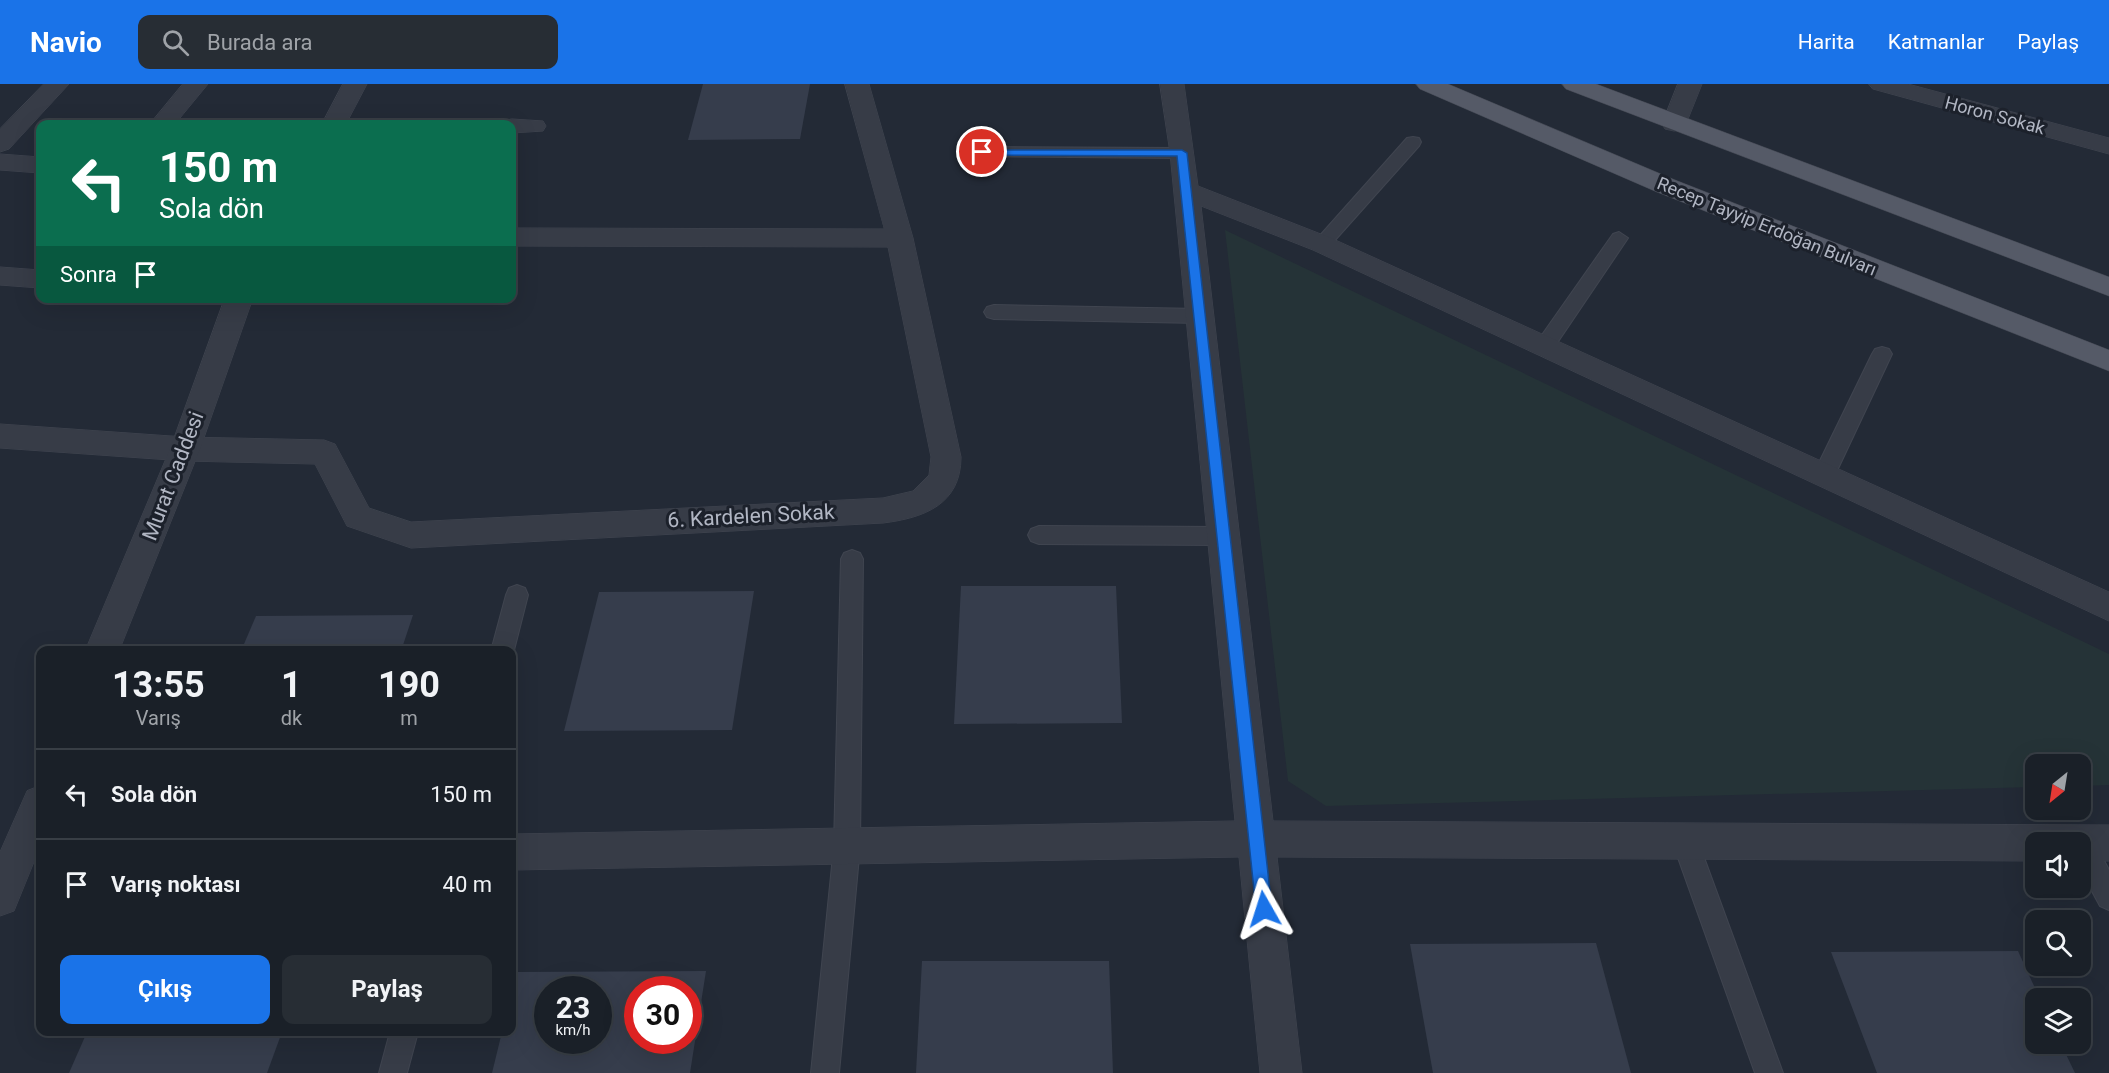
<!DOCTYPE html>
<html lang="tr">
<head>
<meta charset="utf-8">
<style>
	body { margin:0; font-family:Roboto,sans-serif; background:#272d34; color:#f1f3f6; height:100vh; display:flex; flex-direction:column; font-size:22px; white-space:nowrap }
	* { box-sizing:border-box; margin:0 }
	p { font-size:20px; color:#9fa3a8 }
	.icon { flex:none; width:33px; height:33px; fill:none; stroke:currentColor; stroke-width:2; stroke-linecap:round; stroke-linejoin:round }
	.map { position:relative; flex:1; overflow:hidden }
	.side { position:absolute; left:36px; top:562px; width:480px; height:390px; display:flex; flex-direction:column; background:#1a2028; border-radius:12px; box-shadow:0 6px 24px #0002,0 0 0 2px #383e45 }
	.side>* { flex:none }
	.banner { position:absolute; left:36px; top:36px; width:480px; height:183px; border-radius:12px; box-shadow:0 6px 24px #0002,0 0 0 2px #383e45; background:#0b6e4f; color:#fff; overflow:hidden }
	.needle { width:39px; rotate:210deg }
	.controls { position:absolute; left:2025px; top:670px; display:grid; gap:12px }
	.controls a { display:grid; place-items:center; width:66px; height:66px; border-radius:12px; background:#1a2028; box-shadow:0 6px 24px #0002,0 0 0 2px #383e45; font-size:30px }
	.speed { position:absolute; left:534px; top:892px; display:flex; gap:12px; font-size:30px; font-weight:700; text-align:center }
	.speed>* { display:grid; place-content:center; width:78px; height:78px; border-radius:50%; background:#1a2028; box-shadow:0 6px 24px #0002,0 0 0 2px #383e45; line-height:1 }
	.speed small { font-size:15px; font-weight:400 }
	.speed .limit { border:9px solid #d22; background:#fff; color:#111 }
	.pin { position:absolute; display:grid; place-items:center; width:51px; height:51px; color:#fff; margin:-26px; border:3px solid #fff; border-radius:50%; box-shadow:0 2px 6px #0007 }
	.me { position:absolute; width:66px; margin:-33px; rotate:354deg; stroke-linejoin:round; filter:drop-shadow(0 0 4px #0008) }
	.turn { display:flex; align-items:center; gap:21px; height:126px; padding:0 24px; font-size:27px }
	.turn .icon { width:78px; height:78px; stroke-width:2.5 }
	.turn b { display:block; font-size:42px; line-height:51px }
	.then { display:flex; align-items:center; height:57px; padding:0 24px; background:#0003; gap:12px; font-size:22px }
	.eta { display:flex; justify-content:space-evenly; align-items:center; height:102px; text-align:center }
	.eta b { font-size:36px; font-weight:700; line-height:42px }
	.action { display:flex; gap:12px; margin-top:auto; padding:12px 24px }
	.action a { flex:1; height:69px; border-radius:12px; background:#1a73e8; color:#fff; font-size:24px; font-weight:700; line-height:69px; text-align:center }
	.action a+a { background:#272d34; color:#f1f3f6 }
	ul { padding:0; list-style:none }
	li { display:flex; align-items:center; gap:18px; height:90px; padding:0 24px; border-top:2px solid #383e45 }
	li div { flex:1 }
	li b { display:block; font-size:22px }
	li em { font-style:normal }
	header { display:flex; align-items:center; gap:36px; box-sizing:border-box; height:84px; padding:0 30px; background:#1a73e8; color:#fff }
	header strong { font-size:28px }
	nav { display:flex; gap:33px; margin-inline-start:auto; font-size:21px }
	.search { width:420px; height:54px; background:#272d34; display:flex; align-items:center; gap:15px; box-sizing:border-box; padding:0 21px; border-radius:12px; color:#9fa3a8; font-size:22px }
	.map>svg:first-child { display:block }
</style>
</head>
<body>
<header>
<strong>Navio</strong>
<div class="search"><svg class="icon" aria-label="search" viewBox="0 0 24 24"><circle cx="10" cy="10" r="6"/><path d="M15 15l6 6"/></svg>Burada ara</div>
<nav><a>Harita</a><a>Katmanlar</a><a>Paylaş</a></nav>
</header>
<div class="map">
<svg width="2109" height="989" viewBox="0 0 2109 989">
	<rect width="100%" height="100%" fill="#232a36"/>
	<path fill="#253337" d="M1225 146 2109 570V701L2081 702 2080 681H2036L2035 703 1326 722 1288 697Z"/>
	<g fill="#363d4c" fill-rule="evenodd">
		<path d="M703 0H810L800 55 688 56Z"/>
		<path d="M961 502H1116L1122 639 954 640Z"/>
		<path d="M754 507 732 646 564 647 599 508Z"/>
		<path d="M413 531 401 567H241L256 532Z"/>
		<path d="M1596 859 1631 989H1433L1410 860Z"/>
		<path d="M2018 867 2040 915H2036V960H2061L2075 989H1877L1831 868Z"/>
		<path d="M922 877H1109L1113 989H916Z"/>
		<path d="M706 887 690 989H492L502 948H512V910L517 888ZM548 906H598V957H548ZM638 906H688V957H638Z"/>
		<path d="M87 948H282L267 989H69Z"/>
	</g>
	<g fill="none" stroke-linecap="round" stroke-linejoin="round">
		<defs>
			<g id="service">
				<path d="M1413 53 1419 54 1421 58 1419 62 1328 164H1316L1313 160 1316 156 1407 54Z"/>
				<path d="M982 63 1182 64 1191 69 1182 74 976 72 974 68 976 64Z"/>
				<path d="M1619 148 1628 154 1551 268H1537L1534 263 1537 258 1613 150Z"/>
				<path d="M994 221 1200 225 1207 227 1210 232 1207 237 1200 239 994 235 987 233 984 228 987 223Z"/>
				<path d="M1882 263 1889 265 1892 270 1835 391 1831 397 1824 399 1817 397 1813 391 1872 270 1875 265Z"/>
				<path d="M1039 442 1223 443 1231 446 1234 452 1231 458 1223 461 1039 460 1031 457 1028 451 1031 445Z"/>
				<path d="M852 466 860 469 863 475 860 762 839 989H811L834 762 841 475 844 469Z"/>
				<path d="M517 501 525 504 528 511 512 574V567H491L506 511 509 504Z"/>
				<path d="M1685 745 1694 748 1698 757 1783 989H1755L1672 757 1676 748Z"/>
				<path d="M2081 747 2090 750 2109 786V826L2100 822 2080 785V759H2068L2072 750Z"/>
				<path d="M390 948H418L407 989H379Z"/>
			</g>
			<g id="minor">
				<path d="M44 0H69L9 65 0 68V45Z"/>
				<path d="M183 0H208L175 40H150Z"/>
				<path d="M845 0H869L913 154 961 373C961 421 923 434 883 439L411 464 347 442 315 380 185 377 0 364V340L185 353 324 356 335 360 369 424 411 438 883 414 913 407 929 391 931 373 888 163 512 162V144L884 145Z"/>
				<path d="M1160 0H1184L1198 102 1331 154 2109 508V537L1313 166 1201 122 1273 737 2109 741V777H2080V759H2036V777L1277 773 1302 989H1260L1239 773 512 786V750L1235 737 1170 69Z"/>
				<path d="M1678 0H1702L1686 40 1683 45 1674 47 1665 45 1662 40Z"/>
				<path d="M1869 0H1908L2109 54V70L1873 5Z"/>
				<path d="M512 35 543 37 546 42 543 47 512 49V40H501L503 37Z"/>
				<path d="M0 70 40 73V89L0 86Z"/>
				<path d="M0 183 40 186V204L0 201Z"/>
			</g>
			<g id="tertiary">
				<path d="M343 0H367L346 40H322Z"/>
				<path d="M225 214H253L200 365 119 567H85L170 365Z"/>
				<path d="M40 702V763L14 827 0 832V768L27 707Z"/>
			</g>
			<g id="primary">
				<path d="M1416 0H1448L1675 96 2109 266V287L1657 108 1420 5Z"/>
				<path d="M1562 0H1596L2109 193V212L1566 5Z"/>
			</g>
		</defs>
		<use href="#service" stroke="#404550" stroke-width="2"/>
		<use href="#minor" stroke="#404550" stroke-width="1"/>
		<use href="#tertiary" stroke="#404550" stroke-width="1"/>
		<use href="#primary" stroke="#404550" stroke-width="1"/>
		<use href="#service" fill="#373c47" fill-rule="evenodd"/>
		<use href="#minor" fill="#373c47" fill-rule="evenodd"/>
		<use href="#tertiary" fill="#373c47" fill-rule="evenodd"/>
		<use href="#primary" fill="#555a67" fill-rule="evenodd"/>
	</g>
	<path fill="#1a73e8" stroke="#114b97" stroke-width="1.5" d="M978 66H1182L1187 69 1272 825 1269 831 1264 833 1258 831 1256 825 1177 72 982 71 978 70Z"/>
	<g text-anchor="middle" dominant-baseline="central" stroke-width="6" stroke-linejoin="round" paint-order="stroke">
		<g font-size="18" fill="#b1b6c3" stroke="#1c212b">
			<text transform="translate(1995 31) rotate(15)">Horon Sokak</text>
			<text transform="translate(1767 142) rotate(22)">Recep Tayyip Erdoğan Bulvarı</text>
		</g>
		<g font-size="21" fill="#b1b6c3" stroke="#1c212b">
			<text transform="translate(173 392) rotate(-69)">Murat Caddesi</text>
			<text transform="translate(751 432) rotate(-3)">6. Kardelen Sokak</text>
		</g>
	</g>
</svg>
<div class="controls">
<a><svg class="needle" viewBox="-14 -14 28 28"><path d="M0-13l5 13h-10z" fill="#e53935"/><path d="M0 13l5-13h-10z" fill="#9fa3a8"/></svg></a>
<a><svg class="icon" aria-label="sound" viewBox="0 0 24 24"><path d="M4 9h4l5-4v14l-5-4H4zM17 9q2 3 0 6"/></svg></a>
<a><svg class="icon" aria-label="search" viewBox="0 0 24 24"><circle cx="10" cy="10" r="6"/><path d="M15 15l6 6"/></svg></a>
<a><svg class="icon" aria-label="layers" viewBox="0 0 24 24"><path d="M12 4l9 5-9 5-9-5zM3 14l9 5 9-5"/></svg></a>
</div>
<div class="speed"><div>23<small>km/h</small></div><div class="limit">30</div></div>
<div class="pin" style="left:982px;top:68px;background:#d93025"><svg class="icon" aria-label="arrive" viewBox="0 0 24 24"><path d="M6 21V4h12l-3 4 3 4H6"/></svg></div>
<svg class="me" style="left:1264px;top:825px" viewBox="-20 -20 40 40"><path d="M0-17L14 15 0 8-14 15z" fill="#1a73e8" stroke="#fff" stroke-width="4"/></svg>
<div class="banner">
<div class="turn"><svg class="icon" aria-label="left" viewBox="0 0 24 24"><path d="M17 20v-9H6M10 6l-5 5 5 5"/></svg><div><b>150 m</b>Sola dön</div></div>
<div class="then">Sonra<svg class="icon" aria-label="arrive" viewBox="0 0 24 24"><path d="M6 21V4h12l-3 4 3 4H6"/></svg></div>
</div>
<section class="side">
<div class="eta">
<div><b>13:55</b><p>Varış</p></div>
<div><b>1</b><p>dk</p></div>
<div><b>190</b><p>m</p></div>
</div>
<ul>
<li><svg class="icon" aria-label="left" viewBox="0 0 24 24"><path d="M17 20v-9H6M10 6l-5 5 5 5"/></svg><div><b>Sola dön</b></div><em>150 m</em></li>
<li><svg class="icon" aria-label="arrive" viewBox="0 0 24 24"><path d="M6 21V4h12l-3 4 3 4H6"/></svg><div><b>Varış noktası</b></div><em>40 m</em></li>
</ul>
<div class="action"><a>Çıkış</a><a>Paylaş</a></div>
</section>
</div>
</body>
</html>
